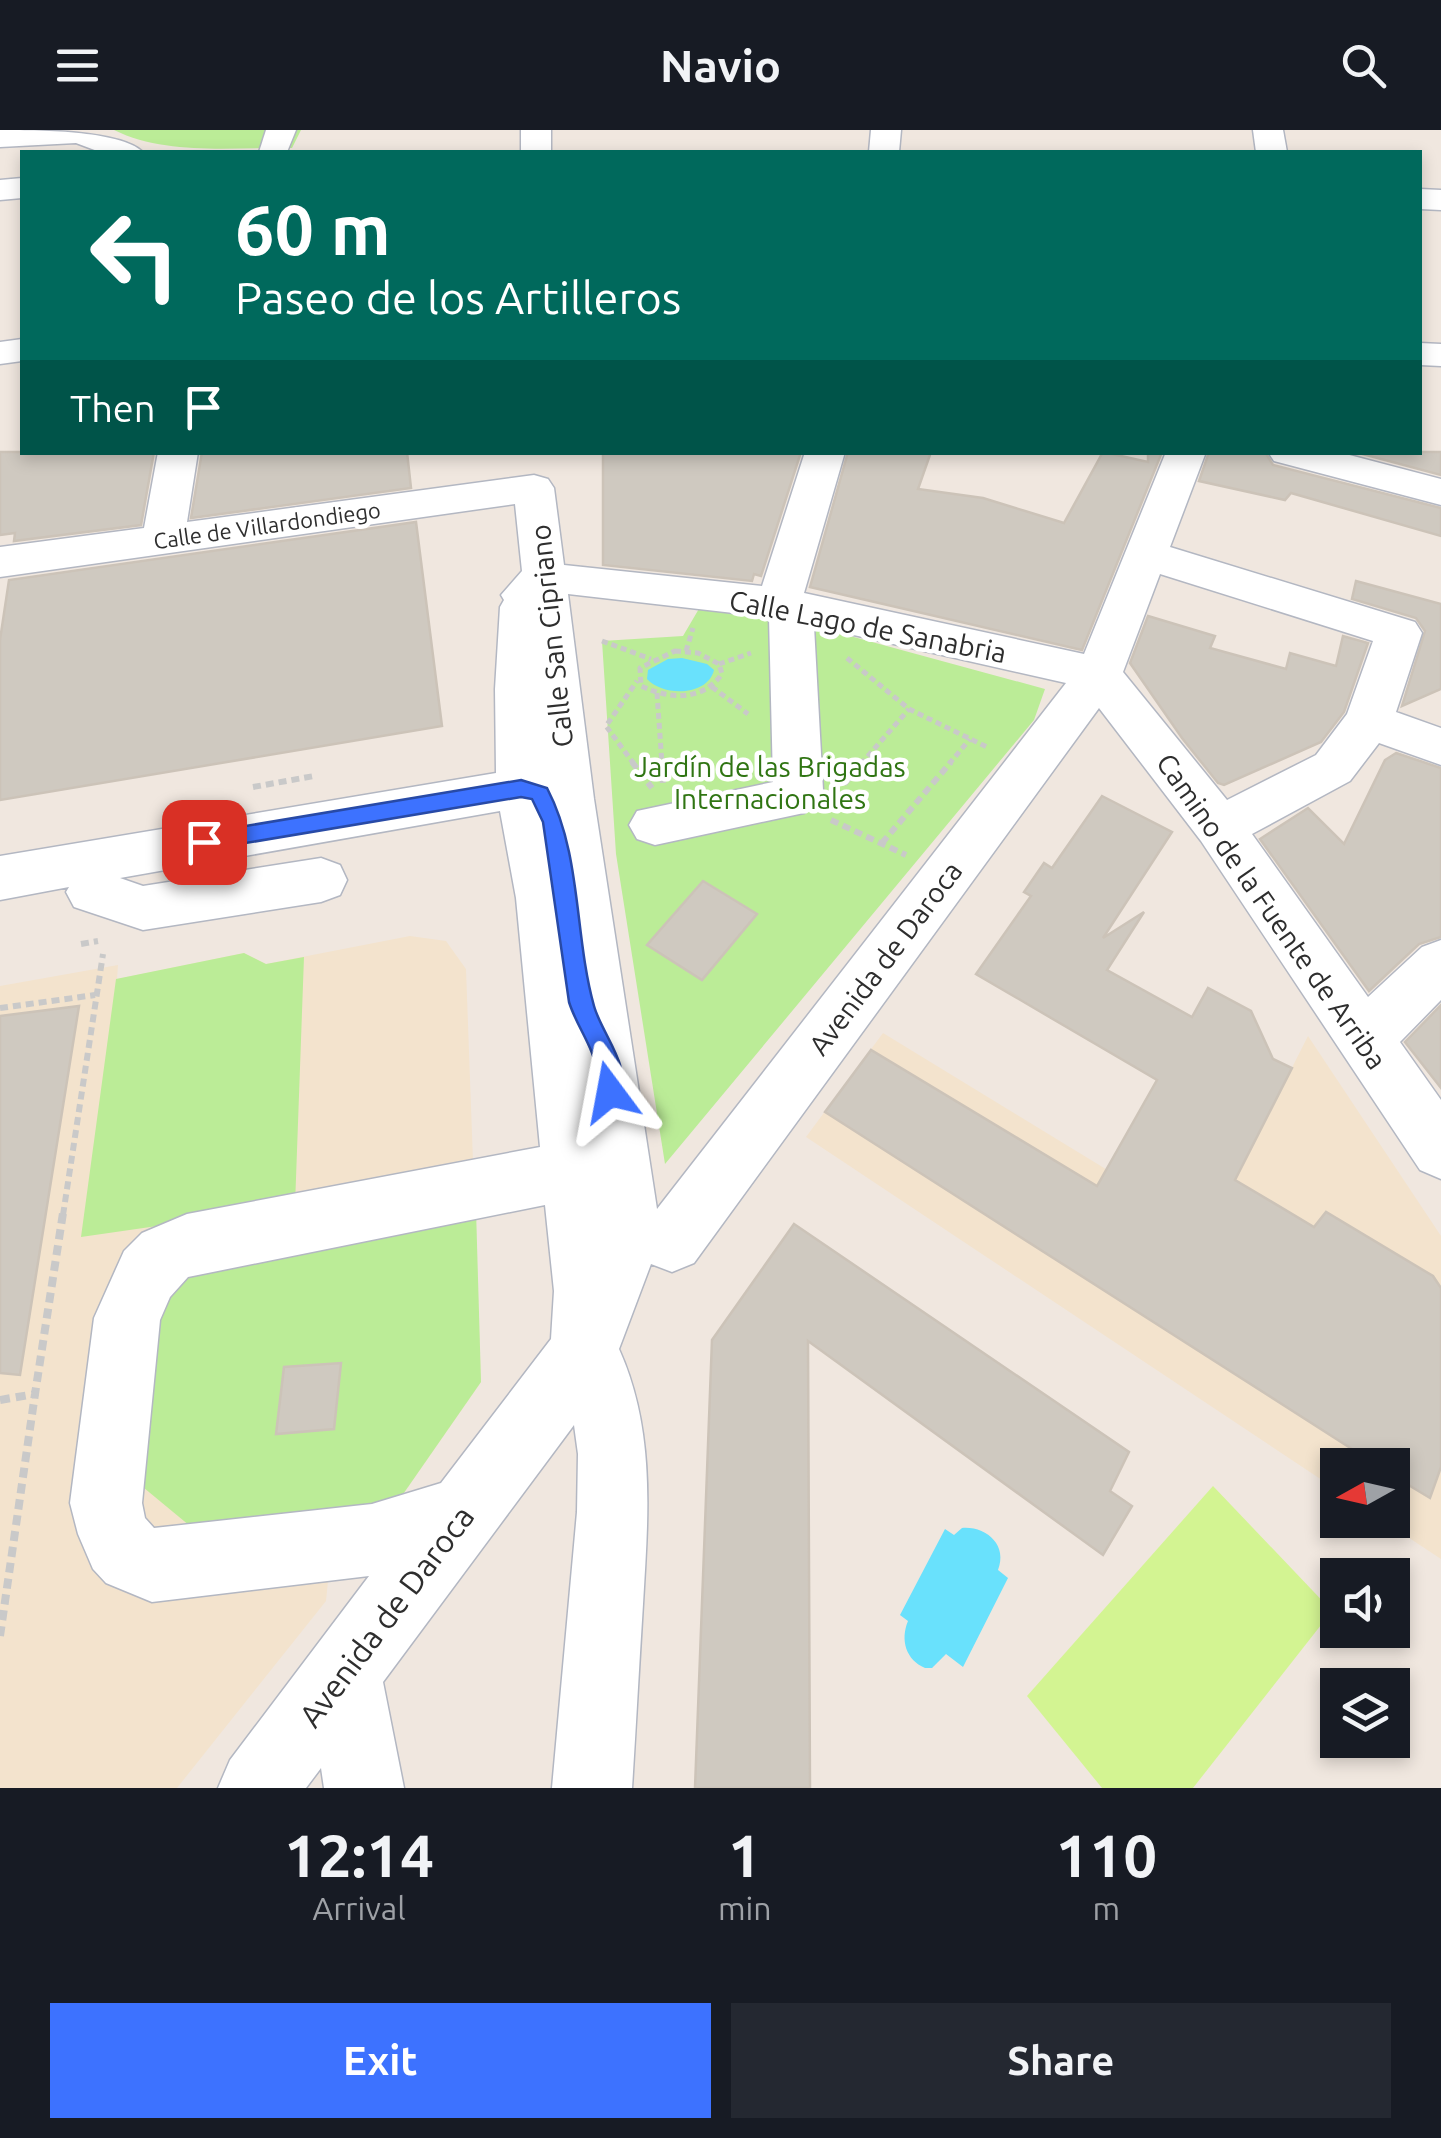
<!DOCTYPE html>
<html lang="en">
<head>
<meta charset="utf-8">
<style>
	body { margin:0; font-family:Ubuntu,sans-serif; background:#242831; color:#f1f3f6; height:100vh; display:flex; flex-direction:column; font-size:38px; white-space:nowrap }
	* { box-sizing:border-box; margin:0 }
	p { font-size:32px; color:#9ea1a6 }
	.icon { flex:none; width:55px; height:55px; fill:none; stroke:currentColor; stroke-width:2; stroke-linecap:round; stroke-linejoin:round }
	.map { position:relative; height:1658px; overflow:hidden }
	.sheet { display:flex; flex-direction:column; background:#171b24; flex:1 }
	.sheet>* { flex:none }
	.banner { position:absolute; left:20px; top:20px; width:1402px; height:305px; border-radius:0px; box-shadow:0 5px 15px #0003; background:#00695c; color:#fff; overflow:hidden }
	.needle { width:65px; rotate:262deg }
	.buttons { position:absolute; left:1320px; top:1318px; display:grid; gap:20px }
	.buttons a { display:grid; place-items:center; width:90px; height:90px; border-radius:0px; background:#171b24; box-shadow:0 5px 15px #0003; font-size:50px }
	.pin { position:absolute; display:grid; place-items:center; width:85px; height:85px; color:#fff; margin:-42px; border-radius:20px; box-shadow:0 5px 15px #0006 }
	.me { position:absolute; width:110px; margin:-55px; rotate:347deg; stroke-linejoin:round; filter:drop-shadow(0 0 8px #0008) }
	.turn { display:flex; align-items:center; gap:35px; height:210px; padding:0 50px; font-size:45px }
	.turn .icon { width:130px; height:130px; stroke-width:2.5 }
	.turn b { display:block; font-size:70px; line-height:85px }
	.then { display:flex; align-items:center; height:95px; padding:0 50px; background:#0003; gap:20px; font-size:38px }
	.eta { display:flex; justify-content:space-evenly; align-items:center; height:170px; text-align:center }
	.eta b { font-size:60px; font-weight:700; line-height:70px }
	.primary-button { display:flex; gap:20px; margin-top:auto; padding:20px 50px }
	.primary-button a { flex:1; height:115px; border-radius:0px; background:#3d72ff; color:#fff; font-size:40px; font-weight:700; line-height:115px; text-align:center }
	.primary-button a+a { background:#242831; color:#f1f3f6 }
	header { display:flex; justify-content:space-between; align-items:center; height:130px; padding:0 50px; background:#171b24; font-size:45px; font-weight:700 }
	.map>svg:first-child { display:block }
</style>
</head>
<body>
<header><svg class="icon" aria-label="menu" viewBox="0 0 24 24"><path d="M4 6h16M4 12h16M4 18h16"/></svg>Navio<svg class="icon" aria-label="search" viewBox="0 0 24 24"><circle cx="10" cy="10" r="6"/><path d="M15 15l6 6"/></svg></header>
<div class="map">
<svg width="1441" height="1658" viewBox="0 0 1441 1658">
	<rect width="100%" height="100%" fill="#f0e7df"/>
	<g fill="#f3e3cd">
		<path d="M410 806 446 811 466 839 481 1252 399 1370 256 1388 322 1432 328 1451 326 1471 177 1658H0V856L118 835 117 849 244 823 266 834Z"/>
		<path d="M883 903 1209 1102 1308 906 1441 1106V1429L1382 1390H1392V1335H1338L1337 1360 806 1007Z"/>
	</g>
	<g fill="#bbec97">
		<path d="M114 0H301L292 18C234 17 167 26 114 0Z"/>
		<path d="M700 477 806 494 1045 559 1034 590 665 1034 616 724 602 511 683 506Z"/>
		<path d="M244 823 266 834 304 827 295 1076 81 1107 116 849Z"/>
		<path d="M476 1079 481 1252 399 1370 190 1396 132 1348 154 1172 216 1129Z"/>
	</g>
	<path fill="#d3f492" d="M1213 1356 1332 1481 1193 1658H1102L1027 1566Z"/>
	<g fill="#69e1fc">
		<path d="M682 528 707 534 714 540C708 566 663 567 647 549L648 540 668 529Z"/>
		<path d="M962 1398C986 1396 1008 1415 998 1440L1008 1448 963 1537 946 1524 932 1538H925C906 1530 900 1510 908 1491L900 1485 945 1399 954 1405Z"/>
	</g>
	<g fill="#cfc9c0" stroke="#ccc3b8" stroke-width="2.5">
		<path d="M0 322H154L141 395 14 411 15 403 0 405Z"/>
		<path d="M202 322H407L411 358 191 388Z"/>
		<path d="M603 322H801L761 446 754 444 752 451 603 435Z"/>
		<path d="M848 322H931L918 359 983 368 1064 393 1103 322 1148 332V322H1162L1082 520 810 457Z"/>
		<path d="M1209 322H1265L1273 335 1441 378V406L1291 363 1285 370 1199 351Z"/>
		<path d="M1355 322H1441V345Z"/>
		<path d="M416 392 442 596 0 670V510L9 450Z"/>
		<path d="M1356 451 1441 474V559L1402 576 1425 501 1416 488 1352 469Z"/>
		<path d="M1148 486 1215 506 1210 518 1286 539 1290 523 1336 536 1343 506 1368 513 1344 582 1321 612 1224 655 1218 653 1182 608 1130 533Z"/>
		<path d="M1396 623 1441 638V807L1419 814 1369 861 1260 709 1308 678 1344 714 1385 630Z"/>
		<path d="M1102 666 1172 702 1103 808 1144 782 1107 840 1192 887 1208 858 1251 881 1273 929 1292 938 1235 1050 1314 1097 1326 1082 1433 1146 1441 1158V1337L1430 1368 1392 1345V1335H1377L825 982 871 920 1097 1056 1157 950 976 844 1031 766 1024 762 1044 733 1052 738Z"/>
		<path d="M703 751 757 784 702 850 647 815Z"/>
		<path d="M1441 875V958L1405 912Z"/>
		<path d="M79 876 20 1245 0 1243V886Z"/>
		<path d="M794 1094 1129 1322 1110 1361 1132 1376 1103 1425 808 1211 810 1658H695L712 1210Z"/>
		<path d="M341 1233 334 1299 276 1304 284 1237Z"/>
	</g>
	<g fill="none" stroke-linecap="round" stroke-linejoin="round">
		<defs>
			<g id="minor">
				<path d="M0 0C35 0 120 0 143 22H100L76 13 0 17Z"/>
				<path d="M266 0H296L287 22H259Z"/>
				<rect x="521" y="0" width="30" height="22"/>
				<path d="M871 0H901L899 22H869Z"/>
				<path d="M1253 0H1283L1287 22H1256Z"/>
				<path d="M22 48V68L0 70V50Z"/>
				<path d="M1420 59 1441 60V80L1420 79Z"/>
				<path d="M22 209V231L0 234V212Z"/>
				<path d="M1420 213 1441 214V236L1420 235Z"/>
				<path d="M158 322H198L187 392 534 345 548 349 554 358 564 435 762 456 805 322H845L804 463 1084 524 1166 322H1206L1170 417 1415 492 1422 503 1396 582 1441 598V635L1379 613 1350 651 1252 704 1368 867 1422 817 1441 810V870L1400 912 1441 970V1049L1420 1040 1201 711 1099 578 694 1133 672 1142 651 1134 619 1219C656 1301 648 1387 643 1474 639 1536 636 1597 632 1658H552L577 1382 578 1324 574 1295 383 1552 404 1658H324L321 1638 306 1658H218L230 1630 369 1446 152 1472 106 1453 93 1439 78 1404 70 1373 94 1188 124 1121 142 1103 187 1084 540 1017 516 768 500 681 120 748 143 756 321 728 340 735 347 750 340 765 321 772 143 800 74 777 66 762 69 757 0 770V726L496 643 495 559 500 477 504 470 501 465 522 441 515 374 0 447V417L144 398ZM1160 444 1373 511 1347 584 1316 625 1227 670 1123 542ZM568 464 769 487 773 652 637 681 629 695 637 709 655 715 804 683 816 674 823 660 814 496 1066 553 657 1079 594 669ZM545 1075 554 1161 551 1209 441 1353 372 1374 154 1398 145 1388 142 1373 160 1190 170 1167 188 1147Z"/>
				<path d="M1268 322H1338L1441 349V375L1274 331Z"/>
			</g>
		</defs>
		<use href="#minor" stroke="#b3b7c2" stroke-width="3"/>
		<g stroke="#c9c9c9" stroke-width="5" stroke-dasharray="6 4" stroke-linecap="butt">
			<path d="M602 511 651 529"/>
			<path d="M675 521 698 523 719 534 722 544C702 572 669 569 641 556L640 538Z"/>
			<path d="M686 521 693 498"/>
			<path d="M847 528 909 579 987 617"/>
			<path d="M719 534 751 523"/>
			<path d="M712 557 748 584"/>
			<path d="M657 563 662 634"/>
			<path d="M634 634 606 596 637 551"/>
			<path d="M861 634 909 579"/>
			<path d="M949 634 970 609"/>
		</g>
		<g stroke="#c9c9c9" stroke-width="6" stroke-dasharray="8 5" stroke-linecap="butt">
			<path d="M632 632 652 658"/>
			<path d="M662 632 663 654"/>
			<path d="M844 654 863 632"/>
			<path d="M253 657 314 646"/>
			<path d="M831 690 906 725"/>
			<path d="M882 713 951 632"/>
			<path d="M81 814 98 811"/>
			<path d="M0 878 95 865"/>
			<path d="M63 1085 103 824"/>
		</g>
		<g stroke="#c9c9c9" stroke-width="8" stroke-dasharray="10 6" stroke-linecap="butt">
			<path d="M0 1270 35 1264 63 1083"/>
			<path d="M0 1506 35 1264"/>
		</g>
		<use href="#minor" fill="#fff" fill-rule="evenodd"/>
	</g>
	<path fill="#3d72ff" stroke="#284aa6" stroke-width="2.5" d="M521 650 547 658C582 725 574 804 594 876 602 905 634 938 619 970L610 973 602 970C595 955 598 938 592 923 585 905 575 891 569 872L543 692 532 669 521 667 204 720 193 712 204 703Z"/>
	<g text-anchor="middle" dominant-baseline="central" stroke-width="9" stroke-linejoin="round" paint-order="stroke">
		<g font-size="22" fill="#2e2e2e" stroke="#fff">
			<text transform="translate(267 395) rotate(-8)">Calle de Villardondiego</text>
		</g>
		<g font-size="28" fill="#2e2e2e" stroke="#fff">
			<text transform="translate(868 496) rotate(11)">Calle Lago de Sanabria</text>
			<text transform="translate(551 506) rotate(-96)">Calle San Cipriano</text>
			<text transform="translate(1272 781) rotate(55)">Camino de la Fuente de Arriba</text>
			<text transform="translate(885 828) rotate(-53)">Avenida de Daroca</text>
		</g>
		<g font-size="28" fill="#307513" stroke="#fff">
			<text x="770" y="636">Jardín de las Brigadas<tspan x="770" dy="32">Internacionales</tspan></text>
		</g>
		<g font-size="32" fill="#2e2e2e" stroke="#fff">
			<text transform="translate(386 1486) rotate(-53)">Avenida de Daroca</text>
		</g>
	</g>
</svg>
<div class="buttons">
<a><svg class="needle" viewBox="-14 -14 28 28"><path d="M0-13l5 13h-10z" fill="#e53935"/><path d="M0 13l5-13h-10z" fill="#9ea1a6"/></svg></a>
<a><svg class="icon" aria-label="sound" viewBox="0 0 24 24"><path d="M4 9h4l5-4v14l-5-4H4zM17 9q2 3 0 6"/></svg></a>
<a><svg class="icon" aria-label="layers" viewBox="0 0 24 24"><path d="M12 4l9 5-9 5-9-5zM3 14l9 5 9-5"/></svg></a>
</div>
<div class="pin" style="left:204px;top:712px;background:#d93025"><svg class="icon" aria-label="arrive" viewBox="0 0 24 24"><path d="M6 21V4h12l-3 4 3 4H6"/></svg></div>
<svg class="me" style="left:610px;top:962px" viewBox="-20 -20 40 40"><path d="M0-17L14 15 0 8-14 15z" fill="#3d72ff" stroke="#fff" stroke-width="4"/></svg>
<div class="banner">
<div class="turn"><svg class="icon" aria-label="left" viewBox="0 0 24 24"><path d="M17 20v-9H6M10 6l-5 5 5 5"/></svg><div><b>60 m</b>Paseo de los Artilleros</div></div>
<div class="then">Then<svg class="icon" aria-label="arrive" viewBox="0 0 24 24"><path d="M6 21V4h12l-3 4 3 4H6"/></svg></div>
</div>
</div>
<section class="sheet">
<div class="eta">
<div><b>12:14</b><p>Arrival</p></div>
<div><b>1</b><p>min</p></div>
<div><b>110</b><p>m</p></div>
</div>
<div class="primary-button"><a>Exit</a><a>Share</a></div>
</section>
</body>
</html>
